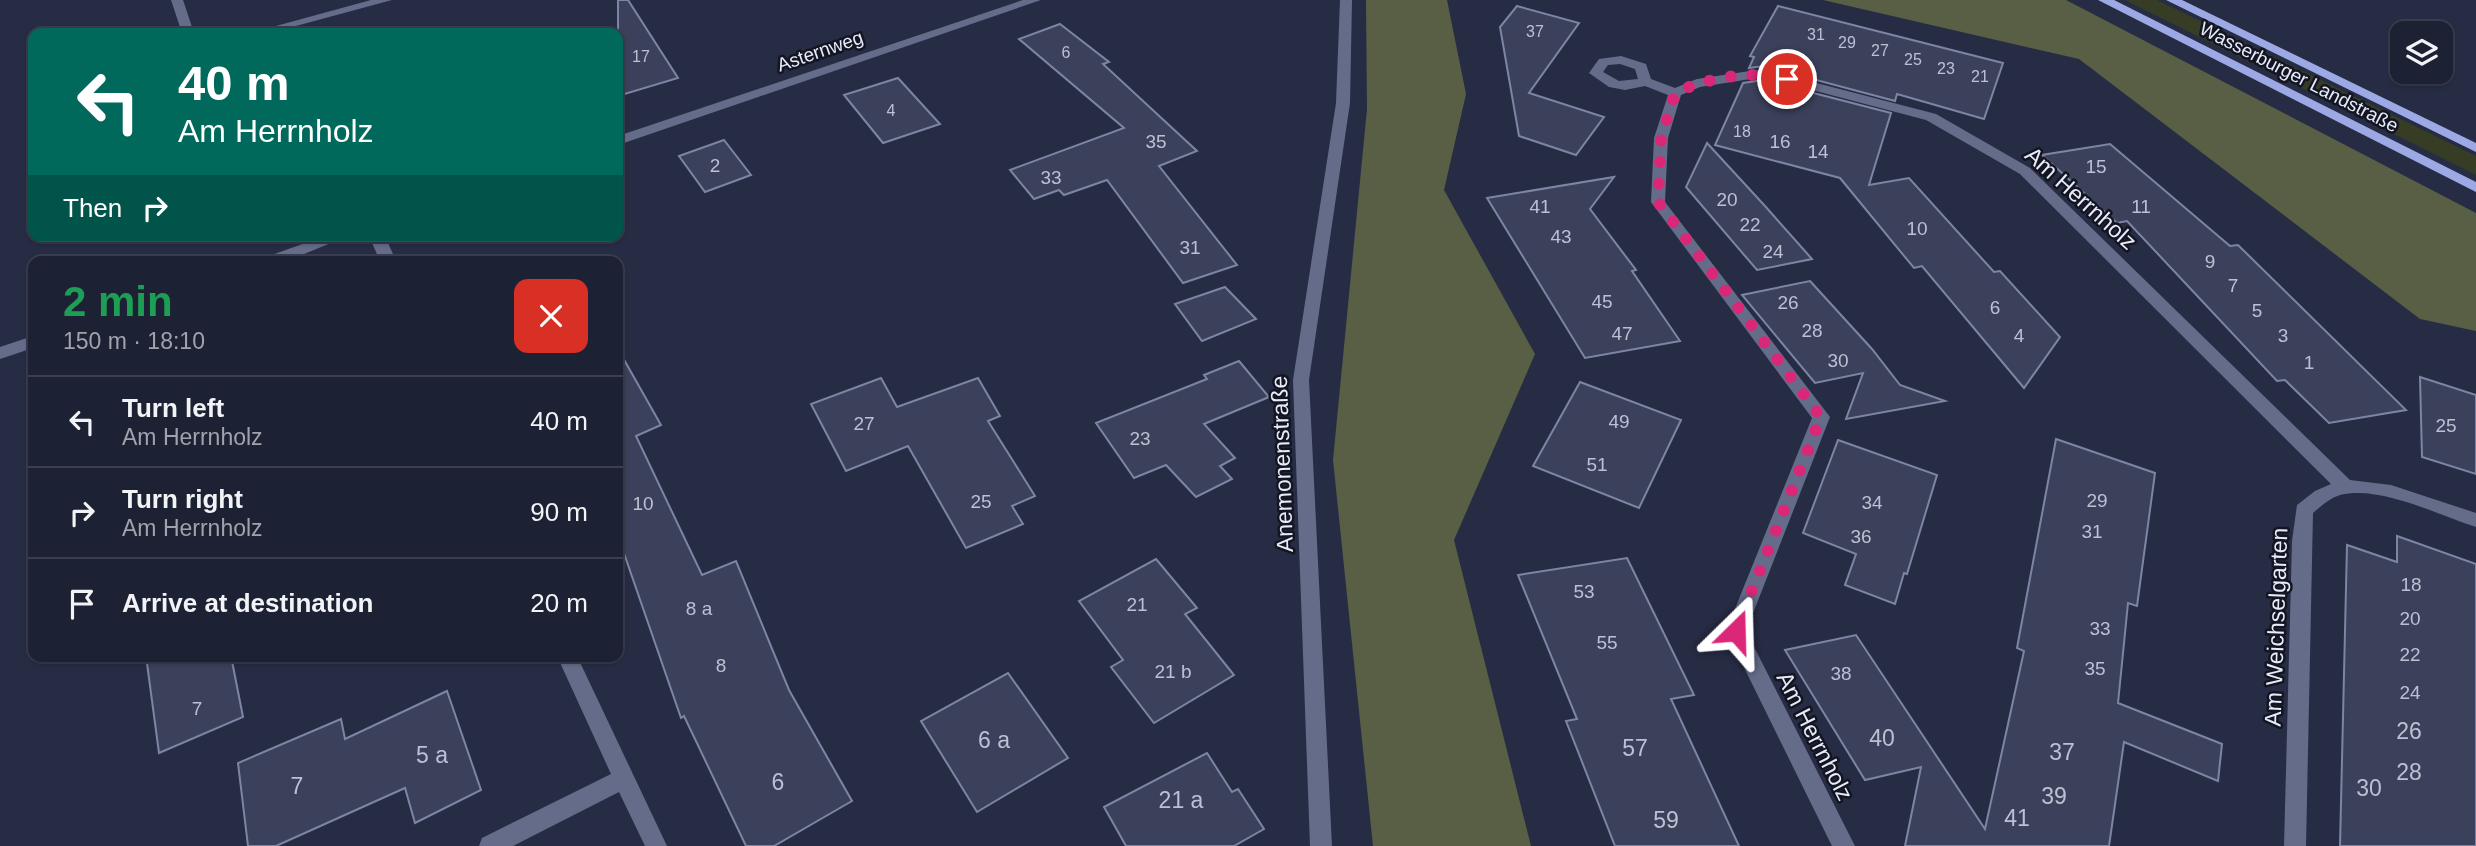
<!DOCTYPE html>
<html lang="en">
<head>
<meta charset="utf-8">
<style>
	body { margin:0; font-family:Arial,sans-serif; background:#25293c; color:#f1f3f6; height:100vh; display:flex; flex-direction:column; font-size:26px; white-space:nowrap }
	* { box-sizing:border-box; margin:0 }
	p { font-size:23px; color:#a0a3ac }
	.icon { flex:none; width:38px; height:38px; fill:none; stroke:currentColor; stroke-width:2; stroke-linecap:round; stroke-linejoin:round }
	.map { position:relative; flex:1; overflow:hidden }
	.panel { position:absolute; left:28px; top:256px; width:595px; height:406px; display:flex; flex-direction:column; background:#1d2134; border-radius:14px; box-shadow:0 2px 5px #0004,0 0 0 2px #3b3e4f }
	.panel>* { flex:none }
	.banner { position:absolute; left:28px; top:28px; width:595px; height:214px; border-radius:14px; box-shadow:0 2px 5px #0004,0 0 0 2px #3b3e4f; background:#00695c; color:#fff; overflow:hidden }
	.controls { position:absolute; left:2390px; top:21px; display:grid; gap:14px }
	.controls a { display:grid; place-items:center; width:63px; height:63px; border-radius:14px; background:#1d2134; box-shadow:0 2px 5px #0004,0 0 0 2px #3b3e4f; font-size:35px }
	.pin { position:absolute; display:grid; place-items:center; width:60px; height:60px; color:#fff; margin:-30px; border:4px solid #fff; border-radius:50%; box-shadow:0 2px 7px #0007 }
	.me { position:absolute; width:77px; margin:-38px; rotate:22deg; stroke-linejoin:round; filter:drop-shadow(0 0 5px #0008) }
	.turn { display:flex; align-items:center; gap:24px; height:147px; padding:0 35px; font-size:32px }
	.turn .icon { width:91px; height:91px; stroke-width:2.5 }
	.turn b { display:block; font-size:49px; line-height:60px }
	.then { display:flex; align-items:center; height:66px; padding:0 35px; background:#0003; gap:14px; font-size:26px }
	.round { display:grid; place-items:center; flex:none; width:74px; height:74px; border-radius:14px; background:#25293c }
	.summary { display:flex; align-items:center; justify-content:space-between; height:119px; padding:0 35px }
	h1 { font-size:42px; font-weight:600; line-height:52px; color:#1e9e55 }
	ul { padding:0; list-style:none }
	li { display:flex; align-items:center; gap:21px; height:91px; padding:0 35px; border-top:2px solid #3b3e4f }
	li div { flex:1 }
	li b { display:block; font-size:26px }
	li em { font-style:normal }
	.map>svg:first-child { display:block }
</style>
</head>
<body>
<div class="map">
<svg width="2476" height="846" viewBox="0 0 2476 846">
	<rect width="100%" height="100%" fill="#272c45"/>
	<path fill="#373d24" d="M2125 0H2157L2476 156V175Z"/>
	<g fill="#585f44">
		<path d="M1366 0H1447L1466 94 1444 190 1535 354 1454 540 1531 846H1373L1333 460 1367 109Z"/>
		<path d="M1823 0H2066L2476 213V331L2420 319 2079 59Z"/>
	</g>
	<g fill="#3b415b" stroke="#7e85a3" stroke-width="2">
		<path d="M618 0H628L678 78 618 96Z"/>
		<path d="M1517 6 1579 23 1529 93 1604 117 1576 155 1519 136 1500 27Z"/>
		<path d="M1778 6 2003 63 1984 119 1897 94 1895 101 1764 66 1749 68 1754 57 1750 56Z"/>
		<path d="M1060 24 1109 62 1103 64 1197 151 1159 166 1237 265 1183 283 1107 180 1064 195 1059 190 1034 199 1010 170 1124 128 1019 39Z"/>
		<path d="M898 78 940 124 883 143 844 95Z"/>
		<path d="M1763 80 1891 113 1869 185 1909 178 1994 272 2000 271 2060 337 2024 388 1922 266 1914 268 1840 178 1715 145 1743 83Z"/>
		<path d="M724 140 751 175 705 192 679 156Z"/>
		<path d="M1707 143 1765 206 1812 259 1757 270 1686 187Z"/>
		<path d="M2110 144 2230 246 2238 245 2406 410 2329 423 2285 380 2277 381 2127 221 2117 223 2042 155Z"/>
		<path d="M1614 177 1590 209 1636 270 1632 271 1680 341 1585 358 1487 198Z"/>
		<path d="M1810 281 1872 349 1900 385 1945 401 1846 419 1863 373 1815 383 1742 295Z"/>
		<path d="M1225 287 1256 319 1202 341 1175 304Z"/>
		<path d="M618 349 661 425 636 436 702 575 736 561 789 690 852 801 774 846H746L684 716 681 718 618 536Z"/>
		<path d="M1239 361 1269 397 1204 424 1235 458 1220 466 1232 479 1196 497 1166 465 1134 478 1096 423 1207 379 1204 375Z"/>
		<path d="M2420 377 2476 395V474L2422 457Z"/>
		<path d="M881 378 897 407 978 378 1000 416 988 421 1035 496 1012 506 1023 524 966 548 908 446 846 471 811 404Z"/>
		<path d="M1580 382 1681 420 1639 508 1533 466Z"/>
		<path d="M2056 439 2155 473 2137 606 2128 603 2118 703 2222 744 2218 781 2124 742 2109 846H1905L1921 767 1865 780 1785 650 1856 635 1985 829 2024 651 2017 648Z"/>
		<path d="M1838 440 1937 475 1907 574 1904 573 1895 604 1845 585 1856 554 1803 533Z"/>
		<path d="M2397 536 2476 564V846H2340L2347 545 2397 562Z"/>
		<path d="M1627 558 1694 695 1671 699 1739 846H1615L1566 721 1577 719 1518 575Z"/>
		<path d="M1156 559 1197 608 1185 614 1234 675 1154 723 1111 667 1123 660 1079 601Z"/>
		<path d="M146 656H231L243 717 159 753Z"/>
		<path d="M1008 673 1068 758 977 812 921 721Z"/>
		<path d="M447 691 481 790 415 823 405 788 276 846H248L238 763 341 719 345 739Z"/>
		<path d="M1207 753 1232 792 1238 789 1264 829 1234 846H1126L1104 807Z"/>
	</g>
	<g fill="none" stroke-linecap="round" stroke-linejoin="round">
		<g fill="#656c89" fill-rule="evenodd">
			<path d="M171 0H183L194 33H182Z"/>
			<path d="M371 0H392L270 33H250Z"/>
			<path d="M1023 0H1041L618 145V136Z"/>
			<path d="M1340 0H1352L1350 103 1309 380 1332 846H1310L1293 380 1336 103Z"/>
			<path d="M1621 56 1646 64 1651 79 1675 88 1697 79 1763 69 1936 114 2030 168 2350 480 2391 485 2476 513V527C2438 515 2380 485 2340 495 2330 498 2321 506 2313 513L2306 846H2284L2292 541 2297 505 2315 491 2331 484 2020 174 1926 120 1763 77 1700 87 1681 95 1668 138 1665 202 1830 417 1746 631 1855 846H1832L1726 631 1812 418 1651 202 1654 138 1668 95 1645 86 1625 90 1609 87 1589 73 1599 59ZM1620 64 1635 69 1638 79 1619 81 1603 72 1608 65Z"/>
			<path d="M325 236H348L287 261H263L266 257Z"/>
			<path d="M369 236H385L396 261H380Z"/>
			<path d="M33 336V348L0 359V347Z"/>
			<path d="M557 656H577L667 846H645L619 792 513 846H479L482 838 611 774Z"/>
		</g>
		<g fill="#9ca9e4" fill-rule="evenodd">
			<path d="M2098 0H2114L2476 182V192Z"/>
			<path d="M2166 0H2182L2476 143V152Z"/>
		</g>
	</g>
	<g fill="none" stroke-linecap="round" stroke-linejoin="round">
		<path stroke="#db2777" stroke-width="12" stroke-dasharray="0 21.6" d="M1736 631 1821 417 1658 202 1661 138 1675 93C1709 77 1751 70 1787 79"/>
	</g>
	<g text-anchor="middle" dominant-baseline="central" stroke-width="5" stroke-linejoin="round" paint-order="stroke">
		<g font-size="16" fill="#bcc0d3">
			<text x="1535" y="31">37</text>
			<text x="1816" y="34">31</text>
			<text x="1847" y="42">29</text>
			<text x="1880" y="50">27</text>
			<text x="1066" y="52">6</text>
			<text x="641" y="56">17</text>
			<text x="1913" y="59">25</text>
			<text x="1946" y="68">23</text>
			<text x="1980" y="76">21</text>
			<text x="891" y="110">4</text>
			<text x="1742" y="131">18</text>
		</g>
		<g font-size="19" fill="#e7ebfb" stroke="#131521">
			<text transform="translate(820 51) rotate(-19)">Asternweg</text>
			<text transform="translate(2299 77) rotate(27)">Wasserburger Landstraße</text>
		</g>
		<g font-size="19" fill="#bcc0d3">
			<text x="1156" y="141">35</text>
			<text x="1780" y="141">16</text>
			<text x="1818" y="151">14</text>
			<text x="715" y="165">2</text>
			<text x="2096" y="166">15</text>
			<text x="1051" y="177">33</text>
			<text x="1727" y="199">20</text>
			<text x="1540" y="206">41</text>
			<text x="2141" y="206">11</text>
			<text x="1750" y="224">22</text>
			<text x="1917" y="228">10</text>
			<text x="1561" y="236">43</text>
			<text x="1190" y="247">31</text>
			<text x="1773" y="251">24</text>
			<text x="2210" y="261">9</text>
			<text x="2233" y="285">7</text>
			<text x="1602" y="301">45</text>
			<text x="1788" y="302">26</text>
			<text x="1995" y="307">6</text>
			<text x="2257" y="310">5</text>
			<text x="1812" y="330">28</text>
			<text x="1622" y="333">47</text>
			<text x="2019" y="335">4</text>
			<text x="2283" y="335">3</text>
			<text x="1838" y="360">30</text>
			<text x="2309" y="362">1</text>
			<text x="1619" y="421">49</text>
			<text x="864" y="423">27</text>
			<text x="2446" y="425">25</text>
			<text x="1140" y="438">23</text>
			<text x="1597" y="464">51</text>
			<text x="2097" y="500">29</text>
			<text x="981" y="501">25</text>
			<text x="1872" y="502">34</text>
			<text x="643" y="503">10</text>
			<text x="2092" y="531">31</text>
			<text x="1861" y="536">36</text>
			<text x="2411" y="584">18</text>
			<text x="1584" y="591">53</text>
			<text x="1137" y="604">21</text>
			<text x="699" y="608">8 a</text>
			<text x="2410" y="618">20</text>
			<text x="2100" y="628">33</text>
			<text x="1607" y="642">55</text>
			<text x="2410" y="654">22</text>
			<text x="721" y="665">8</text>
			<text x="2095" y="668">35</text>
			<text x="1173" y="671">21 b</text>
			<text x="1841" y="673">38</text>
			<text x="2410" y="692">24</text>
			<text x="197" y="708">7</text>
		</g>
		<g font-size="23" fill="#e7ebfb" stroke="#131521">
			<text transform="translate(2081 198) rotate(42)">Am Herrnholz</text>
			<text transform="translate(1282 464) rotate(-92)">Anemonenstraße</text>
			<text transform="translate(2276 627) rotate(-88)">Am Weichselgarten</text>
			<text transform="translate(1815 736) rotate(63)">Am Herrnholz</text>
		</g>
		<g font-size="23" fill="#bcc0d3">
			<text x="2409" y="731">26</text>
			<text x="1882" y="738">40</text>
			<text x="994" y="740">6 a</text>
			<text x="1635" y="748">57</text>
			<text x="2062" y="752">37</text>
			<text x="432" y="755">5 a</text>
			<text x="2409" y="772">28</text>
			<text x="778" y="782">6</text>
			<text x="297" y="786">7</text>
			<text x="2369" y="788">30</text>
			<text x="2054" y="796">39</text>
			<text x="1181" y="800">21 a</text>
			<text x="2017" y="818">41</text>
			<text x="1666" y="820">59</text>
		</g>
	</g>
</svg>
<div class="controls">
<a><svg class="icon" aria-label="layers" viewBox="0 0 24 24"><path d="M12 4l9 5-9 5-9-5zM3 14l9 5 9-5"/></svg></a>
</div>
<div class="pin" style="left:1787px;top:79px;background:#d93025"><svg class="icon" aria-label="arrive" viewBox="0 0 24 24"><path d="M6 21V4h12l-3 4 3 4H6"/></svg></div>
<svg class="me" style="left:1736px;top:631px" viewBox="-20 -20 40 40"><path d="M0-17L14 15 0 8-14 15z" fill="#db2777" stroke="#fff" stroke-width="4"/></svg>
<div class="banner">
<div class="turn"><svg class="icon" aria-label="left" viewBox="0 0 24 24"><path d="M17 20v-9H6M10 6l-5 5 5 5"/></svg><div><b>40 m</b>Am Herrnholz</div></div>
<div class="then">Then<svg class="icon" aria-label="right" viewBox="0 0 24 24"><path d="M7 20v-9h11M14 6l5 5-5 5"/></svg></div>
</div>
<section class="panel">
<div class="summary"><div><h1>2 min</h1><p>150 m · 18:10</p></div><a class="round" style="background:#d93025;color:#fff"><svg class="icon" aria-label="close" viewBox="0 0 24 24"><path d="M6 6l12 12M18 6L6 18"/></svg></a></div>
<ul>
<li><svg class="icon" aria-label="left" viewBox="0 0 24 24"><path d="M17 20v-9H6M10 6l-5 5 5 5"/></svg><div><b>Turn left</b><p>Am Herrnholz</p></div><em>40 m</em></li>
<li><svg class="icon" aria-label="right" viewBox="0 0 24 24"><path d="M7 20v-9h11M14 6l5 5-5 5"/></svg><div><b>Turn right</b><p>Am Herrnholz</p></div><em>90 m</em></li>
<li><svg class="icon" aria-label="arrive" viewBox="0 0 24 24"><path d="M6 21V4h12l-3 4 3 4H6"/></svg><div><b>Arrive at destination</b></div><em>20 m</em></li>
</ul>
</section>
</div>
</body>
</html>
